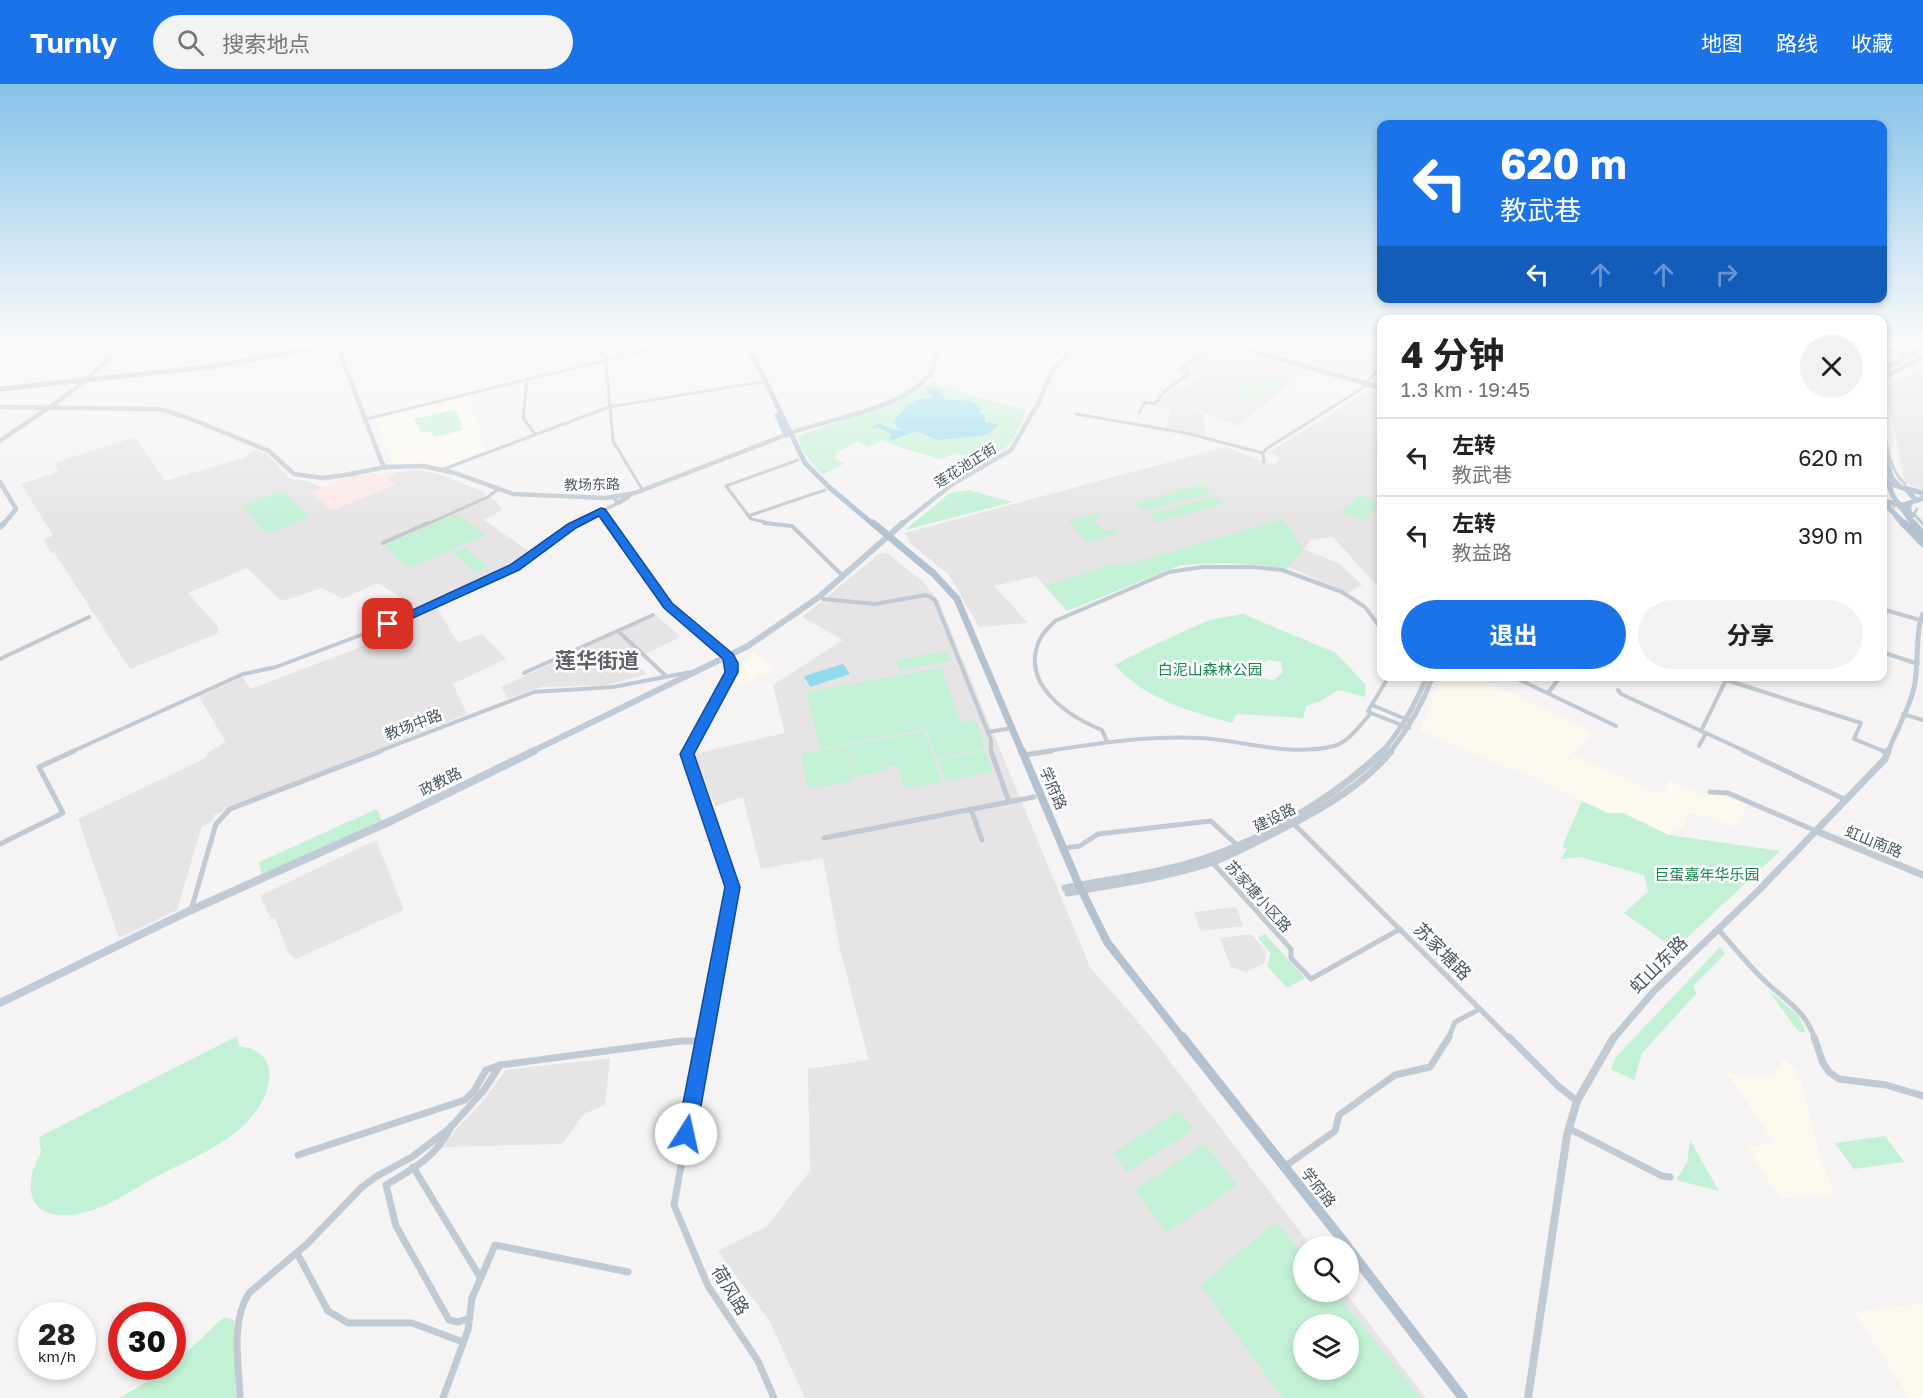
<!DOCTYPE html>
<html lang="zh">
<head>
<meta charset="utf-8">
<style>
	body { margin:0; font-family:"Golos Text","Noto Sans SC",sans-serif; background:#f2f2f2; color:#222; height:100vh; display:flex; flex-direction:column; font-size:22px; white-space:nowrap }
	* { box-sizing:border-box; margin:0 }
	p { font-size:20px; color:#767676 }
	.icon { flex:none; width:33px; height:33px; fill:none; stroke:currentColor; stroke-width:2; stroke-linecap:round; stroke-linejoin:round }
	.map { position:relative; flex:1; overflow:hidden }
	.panel { position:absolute; left:1377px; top:231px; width:510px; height:366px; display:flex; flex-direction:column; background:#fff; border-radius:12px; box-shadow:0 3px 9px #0003 }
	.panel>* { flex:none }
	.top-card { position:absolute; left:1377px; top:36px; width:510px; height:183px; border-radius:12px; box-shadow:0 3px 9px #0003; background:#1a73e8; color:#fff; overflow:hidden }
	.controls { position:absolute; left:1293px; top:1152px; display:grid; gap:12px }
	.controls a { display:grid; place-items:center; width:66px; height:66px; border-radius:50%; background:#fff; box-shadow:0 3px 9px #0003; font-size:30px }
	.speed { position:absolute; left:18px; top:1218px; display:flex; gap:12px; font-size:30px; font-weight:700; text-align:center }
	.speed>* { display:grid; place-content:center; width:78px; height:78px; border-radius:50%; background:#fff; box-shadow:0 3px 9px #0003; line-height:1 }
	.speed small { font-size:15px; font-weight:400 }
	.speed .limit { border:9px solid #d22; background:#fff; color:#111 }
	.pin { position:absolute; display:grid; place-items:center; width:51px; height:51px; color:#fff; margin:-26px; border-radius:12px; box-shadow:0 3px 9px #0006 }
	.me { position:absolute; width:66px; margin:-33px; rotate:10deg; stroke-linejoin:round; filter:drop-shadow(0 0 4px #0008) }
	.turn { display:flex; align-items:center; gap:21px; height:126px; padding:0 24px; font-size:27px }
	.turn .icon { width:78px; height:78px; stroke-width:2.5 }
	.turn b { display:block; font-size:42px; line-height:51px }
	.lanes { display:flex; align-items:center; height:57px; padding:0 24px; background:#0003; justify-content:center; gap:30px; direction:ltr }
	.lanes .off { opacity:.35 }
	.round { display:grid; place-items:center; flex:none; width:63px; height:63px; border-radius:32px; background:#f2f2f2 }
	.summary { display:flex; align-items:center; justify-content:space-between; height:102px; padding:0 24px }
	h1 { font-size:36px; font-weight:700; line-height:45px }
	.button { display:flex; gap:12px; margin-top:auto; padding:12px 24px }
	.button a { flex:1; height:69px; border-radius:36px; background:#1a73e8; color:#fff; font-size:24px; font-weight:700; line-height:69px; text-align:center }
	.button a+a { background:#f2f2f2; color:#222 }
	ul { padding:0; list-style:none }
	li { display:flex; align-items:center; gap:18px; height:78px; padding:0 24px; border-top:2px solid #e0e0e0 }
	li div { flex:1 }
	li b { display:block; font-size:22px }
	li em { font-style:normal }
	header { display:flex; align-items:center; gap:36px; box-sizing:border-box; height:84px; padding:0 30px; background:#1a73e8; color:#fff }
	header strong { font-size:28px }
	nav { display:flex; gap:33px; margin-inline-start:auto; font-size:21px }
	.search { width:420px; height:54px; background:#f2f2f2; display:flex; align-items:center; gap:15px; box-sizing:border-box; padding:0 21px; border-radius:33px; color:#767676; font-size:22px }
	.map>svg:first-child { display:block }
</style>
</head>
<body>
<header>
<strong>Turnly</strong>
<div class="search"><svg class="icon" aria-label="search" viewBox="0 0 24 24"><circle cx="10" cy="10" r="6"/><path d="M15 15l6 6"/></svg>搜索地点</div>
<nav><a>地图</a><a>路线</a><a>收藏</a></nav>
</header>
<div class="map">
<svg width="1923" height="1314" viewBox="0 0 1923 1314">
	<rect width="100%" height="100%" fill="#f5f3f3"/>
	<g fill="#fdf9ef">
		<path d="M125 259H189L187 265 201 263 195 276 120 285 114 281Z"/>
		<path d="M468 312 486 367 446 382 391 379 375 335Z"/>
		<path d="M753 567 775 586 762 590 747 599 732 601Z"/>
		<path d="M1442 593H1477L1594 649 1568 675 1574 671 1657 710 1664 706 1669 696 1706 713 1709 710 1718 712 1720 709 1748 722 1736 744 1709 733 1688 729 1685 744H1675L1669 751 1623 729H1608L1518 685 1527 676 1514 687 1420 646Z"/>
		<path d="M1784 975 1794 983 1803 1001 1817 1064 1833 1105 1832 1112 1780 1114 1747 1063 1775 1059 1726 988 1740 991H1772Z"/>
		<path d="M1919 1220 1923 1221V1314H1909L1854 1228Z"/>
	</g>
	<g fill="#e6e4e5" fill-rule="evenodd">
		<path d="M956 259H1073L1045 279 1010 275 955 276Z"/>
		<path d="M1245 259H1381V277L1365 294Z"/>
		<path d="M1215 262 1232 268 1200 292 1184 286Z"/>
		<path d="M1236 269 1305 288 1238 342 1182 319 1203 329 1206 351 1166 344 1171 327 1156 322 1162 314 1175 303 1184 304 1196 297Z"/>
		<path d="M1923 285V406L1905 398 1885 304Z"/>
		<path d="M1369 306 1381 310V506L1333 453 1312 455 1304 465 1340 480 1362 501 1348 509 1289 483 1286 486 1260 481 1223 479 1180 481 1067 527 1036 492 994 502 1028 539 979 543 949 491 911 460 905 449 1225 363 1264 378 1275 380 1281 374 1268 369Z"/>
		<path d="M135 353 165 397 246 373 254 365 267 370 290 395 308 397 321 404 311 408 395 401 387 394 397 388 420 386 442 391 486 409 483 411 496 417 502 426 484 436 531 469 515 481 419 524 377 499 343 515 322 504 286 516 279 515 247 484 188 509 218 543V549L130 585 54 468 51 469 44 456 53 451 21 400 58 388 54 379Z"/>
		<path d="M887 469 922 497 938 516 1090 883 1152 954 1311 1162H1304V1208H1345L1426 1314H805L770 1238 718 1167 767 1142 810 1087 808 985 869 976 840 865 823 774 761 785 743 713 715 722 694 670 785 649 773 601 843 556 802 533 879 470ZM1304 1240H1348V1286H1304Z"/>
		<path d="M437 524 458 559 482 550 506 575 453 600 467 630 214 731 212 738 202 742 177 826 119 854 78 735 206 674 209 668 226 658 199 613 242 593 251 605 371 559 367 552Z"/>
		<path d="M656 531 681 553 632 576 647 590 607 601 542 603 508 614 501 603Z"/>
		<path d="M376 756 404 826 296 875 288 868 275 834 271 835 260 812Z"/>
		<path d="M1236 823 1243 842 1200 847 1194 828Z"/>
		<path d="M1251 850 1266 867 1265 879 1246 888 1231 883 1220 854Z"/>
		<path d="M610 974 605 1021 584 1030 562 1060 443 1063 458 1043 479 1022 506 986Z"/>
	</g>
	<path fill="#fce8e6" d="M397 388 387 394 395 401 331 427 310 408 350 392Z"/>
	<g fill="#c3f1d5" fill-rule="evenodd">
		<path d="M1259 294 1275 296 1281 302 1280 304C1267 313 1254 323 1239 310L1240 306Z"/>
		<path d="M933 297 967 311 1027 326 1013 356 1003 366 986 362 968 374 956 369 941 375 905 365 882 356 868 363 857 357 837 369 834 374 845 379 823 391C811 379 802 368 797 352L895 319Z"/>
		<path d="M456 325 463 346 434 353 431 347 421 349 414 335Z"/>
		<path d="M1202 400 1211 409 1145 427 1135 419Z"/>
		<path d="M969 406 1013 418 905 446 950 409Z"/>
		<path d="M280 407 286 408 310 433 267 450 241 422Z"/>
		<path d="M1360 410 1370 414 1366 418 1370 415 1381 420 1364 436 1339 429Z"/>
		<path d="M1215 412 1224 420 1156 439 1150 430Z"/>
		<path d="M1097 429 1101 434 1094 436 1104 447 1112 445 1117 450 1087 458 1068 437Z"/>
		<path d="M453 431H459L485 451 410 484 385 464 386 461Z"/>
		<path d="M1283 435 1303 465 1286 486 1260 481 1223 479 1180 481 1067 527 1045 502 1110 481 1133 479Z"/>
		<path d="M465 464 489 483 476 489 453 469Z"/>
		<path d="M1243 530 1336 569 1366 601 1365 613 1338 606 1321 617 1306 622 1303 634 1237 630 1232 639C1189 627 1146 616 1115 581L1141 567 1209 536ZM1268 576 1281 578 1283 588 1274 596 1261 594 1257 589V584Z"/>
		<path d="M947 567 951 577 899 586 896 576Z"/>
		<path d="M941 584 961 638 820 665 806 608Z"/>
		<path d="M975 636 986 665 936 675 926 645Z"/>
		<path d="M924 647 942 698 905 705 898 681 887 683 882 669 887 686 854 693 846 662Z"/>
		<path d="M845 662 854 697 808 705 801 670Z"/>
		<path d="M985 667 993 688 945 697 938 676Z"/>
		<path d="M1582 717 1608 729H1623L1669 751 1780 767 1675 865 1624 829 1648 808 1644 791 1580 773 1561 775 1567 765 1562 763Z"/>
		<path d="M377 725 382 738 262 792 259 778Z"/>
		<path d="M1265 850 1305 894 1287 904 1267 882 1271 869 1258 854Z"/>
		<path d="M1720 863 1725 870 1693 902 1696 910 1642 969 1634 996 1611 985 1615 974Z"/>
		<path d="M1768 906 1798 931 1806 949 1798 947Z"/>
		<path d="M237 952 239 962C287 969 270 1015 246 1039 221 1064 183 1078 152 1095 130 1107 107 1124 82 1129 68 1133 44 1133 35 1119 28 1107 30 1091 36 1079 37 1075 41 1071 41 1067 41 1063 39 1058 39 1053Z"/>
		<path d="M1179 1026 1194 1045 1127 1088 1113 1069Z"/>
		<path d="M1885 1052 1904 1078 1854 1085 1835 1059Z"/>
		<path d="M1690 1056 1719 1107 1676 1096 1687 1079Z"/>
		<path d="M1205 1060 1237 1101 1166 1149 1135 1106Z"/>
		<path d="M1276 1138 1303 1170 1304 1208H1335L1421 1314H1283L1200 1201ZM1348 1240V1286H1304V1240Z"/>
		<path d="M224 1233 234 1236 236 1314H120L172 1282Z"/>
	</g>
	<g fill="#90daee">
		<path d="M935 303 943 307 938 309 946 315C960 318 971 312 982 325L979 327 981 330H985V338L999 341 988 350 979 352 937 356 917 347 892 356 889 354 892 350 878 344 874 345 871 344 879 339 892 346H902L896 342 894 336 909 321 919 315 933 314 926 305Z"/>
		<path d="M843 580 850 590 810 603 804 592Z"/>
	</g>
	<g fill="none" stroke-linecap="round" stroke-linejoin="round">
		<path stroke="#caccce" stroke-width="3" stroke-dasharray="3 1.5" stroke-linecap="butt" d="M1888 422 1912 425"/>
		<g stroke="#c1cad2" stroke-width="3">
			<path d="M594 259 606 276 613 357 642 405"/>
			<path d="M527 295 523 334 535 350"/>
			<path d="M1366 299 1382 281"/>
			<path d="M1139 329 1145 318 1155 320 1165 307 1189 290 1179 286 1216 259"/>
			<path d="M1076 330 1186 349 1263 369"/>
			<path d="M1882 332C1886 354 1887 384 1905 400"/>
			<path d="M366 335 677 259"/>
			<path d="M1264 378 1263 369 1266 365 1366 302"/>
			<path d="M444 385 609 323 762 298"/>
			<path d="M1917 425 1914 430 1923 440"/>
			<path d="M601 427 611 441"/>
			<path d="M748 432 825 406"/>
			<path d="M1895 433 1902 441"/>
			<path d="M425 441 488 413 497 406"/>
			<path d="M575 441 618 419"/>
			<path d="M779 441 751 435 726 402 798 376"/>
		</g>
		<g stroke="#c1cad2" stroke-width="4">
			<path d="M610 439 668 521 728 572 732 579 731 588 688 668"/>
			<path d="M764 439 792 442 843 492"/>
			<path d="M1901 439 1923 462"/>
			<path d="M383 459 428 439"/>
			<path d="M823 515 875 520 926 511 935 516 991 656V668"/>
			<path d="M1882 525 1920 536"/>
			<path d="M618 547 666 592"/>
			<path d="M1882 568 1918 580"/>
			<path d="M0 575 89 533"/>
			<path d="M524 589 653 531"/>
			<path d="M1500 592 1505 595H1518L1616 642"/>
			<path d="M1618 606 1621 610 1747 668"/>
			<path d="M1548 609 1561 592"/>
			<path d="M1372 621 1408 636"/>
			<path d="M1371 629 1409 644"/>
			<path d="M1903 630 1923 636"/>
			<path d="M1701 647 1726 596 1861 639 1854 655 1886 668"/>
			<path d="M988 648 1013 644"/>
			<path d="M1107 658 1102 646C1067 632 1019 599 1040 555 1043 548 1050 543 1055 537L1169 488 1203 483H1253L1282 486 1342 508 1365 523 1382 546"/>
			<path d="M1699 662 1706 649"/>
			<path d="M71 668 243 590 276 583 369 548 515 484 578 439"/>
			<path d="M377 668 534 608 613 603 691 588"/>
			<path d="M1041 668C1094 660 1147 651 1201 654 1246 657 1288 673 1334 662 1348 659 1361 640 1371 629L1368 627 1389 592"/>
		</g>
		<g stroke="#c1cad2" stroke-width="5">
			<path d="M689 667 687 671 732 803 704 955"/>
			<path d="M991 667 1009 718"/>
			<path d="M1744 667 1846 716"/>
			<path d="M1883 667 1888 669"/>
			<path d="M1024 671 1051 667"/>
			<path d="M1710 708 1728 709 1816 747"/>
			<path d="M971 725 982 756"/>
			<path d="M1293 739 1510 955"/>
			<path d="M824 754 1034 713"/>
			<path d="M0 760 63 729 39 683 74 667"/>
			<path d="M1064 764 1080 762 1098 750 1211 737 1239 763"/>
			<path d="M1212 778 1291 865V874L1311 895 1400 845"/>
			<path d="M191 826 216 740 230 725 381 667"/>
			<path d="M1718 845C1734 863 1749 882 1766 898 1787 918 1805 926 1815 955"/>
			<path d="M1448 955 1455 938 1480 925"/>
		</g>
		<g stroke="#c1cad2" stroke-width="7">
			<path d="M704 953 674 1121 708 1202 758 1277 774 1314"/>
			<path d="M1509 953 1558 1002 1577 1017"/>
			<path d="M1814 953 1823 979 1829 988 1839 995 1886 1001 1923 1012"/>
			<path d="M451 1042C439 1071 412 1086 386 1101L396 1142 449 1236 458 1238 467 1235"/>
			<path d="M1570 1045 1662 1092 1670 1093"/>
			<path d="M298 1071 465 1016 474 1007 486 986 500 981 681 957H703"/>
			<path d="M413 1083 480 1193"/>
			<path d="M1284 1083 1335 1047 1339 1031 1395 991 1430 983 1449 953"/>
			<path d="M297 1169 328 1227 348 1239H412L463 1258"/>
			<path d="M240 1314C239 1280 230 1239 249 1209L307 1160 362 1103 377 1092 412 1073 450 1044 484 1006 500 981"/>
			<path d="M443 1314 468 1246 472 1214 495 1161 628 1188"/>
		</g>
		<g stroke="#c1cad2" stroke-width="4.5">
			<path d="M1882 263 1907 271"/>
			<path d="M0 323 159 325 186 333 269 367 294 390 323 394 353 390"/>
			<path d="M0 357C36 331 96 297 119 259"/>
			<path d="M350 390 386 383 423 382 455 389 513 410 606 414 635 409 791 349"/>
			<path d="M0 398 16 425 3 441"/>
			<path d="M614 413 618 419 629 412"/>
		</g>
		<g stroke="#c1cad2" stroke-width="5">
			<path d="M0 443 4 439"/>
			<path d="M1382 668C1402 645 1415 621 1427 592"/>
			<path d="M1390 668C1409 644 1422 621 1433 592"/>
			<path d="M1888 668C1896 647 1909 625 1914 604 1919 583 1915 546 1923 530"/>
		</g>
		<g stroke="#c1cad2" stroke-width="7">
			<path d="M1816 747 1923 791"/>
			<path d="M1065 804C1105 796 1147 791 1186 780 1255 761 1332 716 1383 667"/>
			<path d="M1068 809C1113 800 1160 795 1204 781 1223 776 1240 766 1258 757 1305 734 1357 709 1391 667"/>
			<path d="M1613 955 1654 907 1759 806 1885 675 1888 667"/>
		</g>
		<path stroke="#c1cad2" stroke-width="8" d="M1528 1314 1567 1051 1577 1017 1614 953"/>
		<g stroke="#c1cbd6" stroke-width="4.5">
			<path d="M336 259 382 379 386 384"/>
			<path d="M791 349C830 334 904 325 930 290 936 281 937 269 939 259"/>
			<path d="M901 441 951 401 1011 366 1040 316 1052 287 1078 259"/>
		</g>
		<path stroke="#c1cbd6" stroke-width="6" d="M531 668 748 562 819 513 903 439"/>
		<path stroke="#c1cbd6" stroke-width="8" d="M0 919 191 826 393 736 534 667"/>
		<g stroke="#b3c2d1" stroke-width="5">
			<path d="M747 259 805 379 829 403 874 441"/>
			<path d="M1223 259 1382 304"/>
			<path d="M1882 287 1923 264"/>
			<path d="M1882 294 1923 273"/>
			<path d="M0 305 209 283 342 259"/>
			<path d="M777 331 786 351"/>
			<path d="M1882 357 1886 374"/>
			<path d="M1882 397 1906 405 1916 416"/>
			<path d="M1882 417 1903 421 1923 414"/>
		</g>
		<path stroke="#b3c2d1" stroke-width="7" d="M873 439 934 490 957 515 1022 668"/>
		<path stroke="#b3c2d1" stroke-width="8" d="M1022 667 1078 799 1107 858 1183 955"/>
		<g stroke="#b3c2d1" stroke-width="10">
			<path d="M1182 953 1347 1162"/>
			<path d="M1348 1164 1463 1314"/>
		</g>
		<g stroke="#b3c2d1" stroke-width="5">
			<path d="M1886 374 1891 393 1899 402"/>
			<path d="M1882 384 1893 412 1914 441"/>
			<path d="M1905 404 1922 409"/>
			<path d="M1882 417 1906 441"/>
			<path d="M1910 420 1907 424 1912 432"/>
		</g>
		<g stroke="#b3c2d1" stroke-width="7">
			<path d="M1904 439 1923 458"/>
			<path d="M1913 439 1923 450"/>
		</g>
	</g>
	<linearGradient id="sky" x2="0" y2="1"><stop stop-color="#85c3ea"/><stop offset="0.58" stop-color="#fafafa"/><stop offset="1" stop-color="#fafafa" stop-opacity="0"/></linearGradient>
	<rect width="1923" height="443" fill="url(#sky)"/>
	<path fill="#1a73e8" stroke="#114b97" stroke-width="1.5" d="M601 424 605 425 672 519 733 570 738 579V588L694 670 740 803 696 1050 693 1057 686 1059 680 1057 677 1050 725 803 680 670 725 588 723 575 664 524 599 432 576 444 519 486 393 543H384L382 540 510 481 568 440Z"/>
	<g text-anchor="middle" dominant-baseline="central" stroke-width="5" stroke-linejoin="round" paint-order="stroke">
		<g font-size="14" fill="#4a5661" stroke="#fff">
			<text transform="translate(965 381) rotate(-32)">莲花池正街</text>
			<text transform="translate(592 400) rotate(-1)">教场东路</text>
		</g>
		<g font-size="15" fill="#17864f" stroke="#fff">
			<text x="1210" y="585">白泥山森林公园</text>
			<text x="1707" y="790">巨蛋嘉年华乐园</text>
		</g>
		<g font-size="15" fill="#4a5661" stroke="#fff">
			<text transform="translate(413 640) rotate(-21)">教场中路</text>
			<text transform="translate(440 697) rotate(-27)">政教路</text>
			<text transform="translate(1054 704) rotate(67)">学府路</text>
			<text transform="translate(1274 733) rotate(-27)">建设路</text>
			<text transform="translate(1874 757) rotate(22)">虹山南路</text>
			<text transform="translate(1259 812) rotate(48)">苏家塘小区路</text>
			<text transform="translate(1319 1103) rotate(52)">学府路</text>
		</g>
		<g font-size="18" fill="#4a5661" stroke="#fff">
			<text transform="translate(1443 867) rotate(45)">苏家塘路</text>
			<text transform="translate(1658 880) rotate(-45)">虹山东路</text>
			<text transform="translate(731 1206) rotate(59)">荷风路</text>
		</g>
		<g font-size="21" font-weight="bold" fill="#5f6368" stroke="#fff">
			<text x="597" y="576">莲华街道</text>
		</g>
	</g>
</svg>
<div class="controls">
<a><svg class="icon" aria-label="search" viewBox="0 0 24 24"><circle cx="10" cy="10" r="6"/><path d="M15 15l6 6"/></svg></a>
<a><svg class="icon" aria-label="layers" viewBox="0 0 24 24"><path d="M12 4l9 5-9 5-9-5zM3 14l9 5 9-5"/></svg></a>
</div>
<div class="speed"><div>28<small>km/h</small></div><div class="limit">30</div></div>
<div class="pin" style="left:388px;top:540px;background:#d93025"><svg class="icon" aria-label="arrive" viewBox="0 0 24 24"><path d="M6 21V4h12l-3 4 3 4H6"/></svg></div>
<svg class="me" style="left:686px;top:1050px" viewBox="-20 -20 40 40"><circle r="19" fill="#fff"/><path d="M0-13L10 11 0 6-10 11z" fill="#1a73e8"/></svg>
<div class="top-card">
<div class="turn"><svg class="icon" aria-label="left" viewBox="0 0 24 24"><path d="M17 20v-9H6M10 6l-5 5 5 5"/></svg><div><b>620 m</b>教武巷</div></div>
<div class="lanes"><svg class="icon" aria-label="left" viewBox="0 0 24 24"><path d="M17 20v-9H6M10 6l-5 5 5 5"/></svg><svg class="icon off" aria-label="ahead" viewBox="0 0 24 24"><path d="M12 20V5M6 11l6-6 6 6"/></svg><svg class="icon off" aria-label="ahead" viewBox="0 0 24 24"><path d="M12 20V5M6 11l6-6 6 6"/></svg><svg class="icon off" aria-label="right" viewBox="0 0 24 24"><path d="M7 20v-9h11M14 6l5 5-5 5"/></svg></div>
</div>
<section class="panel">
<div class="summary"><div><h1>4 分钟</h1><p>1.3 km · 19:45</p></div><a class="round"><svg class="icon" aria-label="close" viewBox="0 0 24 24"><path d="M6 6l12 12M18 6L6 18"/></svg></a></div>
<ul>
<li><svg class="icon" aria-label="left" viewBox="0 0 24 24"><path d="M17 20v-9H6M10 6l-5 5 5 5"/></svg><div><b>左转</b><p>教武巷</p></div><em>620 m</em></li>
<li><svg class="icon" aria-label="left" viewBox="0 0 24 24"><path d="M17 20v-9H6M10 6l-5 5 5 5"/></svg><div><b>左转</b><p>教益路</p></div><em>390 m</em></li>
</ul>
<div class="button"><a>退出</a><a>分享</a></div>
</section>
</div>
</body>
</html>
